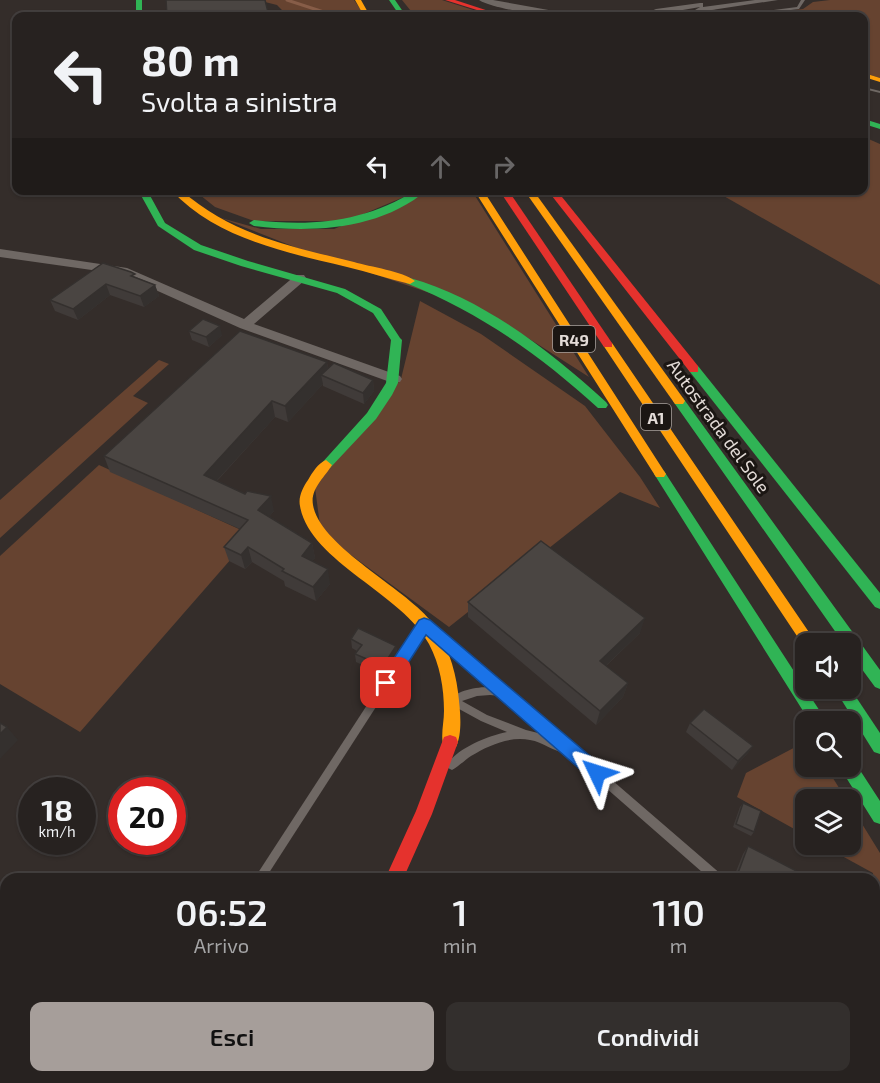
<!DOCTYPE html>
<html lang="it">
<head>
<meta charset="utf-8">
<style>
	body { margin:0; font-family:"Exo 2",sans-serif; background:#332f2d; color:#f1f3f6; height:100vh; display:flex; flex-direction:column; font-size:22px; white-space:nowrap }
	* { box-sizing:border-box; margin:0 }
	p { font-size:20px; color:#a4a4a5 }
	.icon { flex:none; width:33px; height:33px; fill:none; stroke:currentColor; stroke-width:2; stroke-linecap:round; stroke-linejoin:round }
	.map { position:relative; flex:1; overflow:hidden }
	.drawer { position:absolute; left:0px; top:873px; width:880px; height:210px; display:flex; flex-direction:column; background:#272220; border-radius:18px 18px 0 0; box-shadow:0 2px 4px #0004,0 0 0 2px #433f3e }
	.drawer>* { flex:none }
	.banner { position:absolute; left:12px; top:12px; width:856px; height:183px; border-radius:12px; box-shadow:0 2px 4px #0004,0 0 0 2px #433f3e; background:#272220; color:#f1f3f6; overflow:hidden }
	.buttons { position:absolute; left:795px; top:633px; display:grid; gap:12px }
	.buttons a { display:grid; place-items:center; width:66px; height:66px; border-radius:12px; background:#272220; box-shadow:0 2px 4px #0004,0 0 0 2px #433f3e; font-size:30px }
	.speed { position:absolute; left:18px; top:777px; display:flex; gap:12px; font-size:30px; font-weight:700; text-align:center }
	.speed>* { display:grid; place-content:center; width:78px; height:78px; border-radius:50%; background:#272220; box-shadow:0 2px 4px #0004,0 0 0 2px #433f3e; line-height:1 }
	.speed small { font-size:15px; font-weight:400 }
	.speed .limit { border:9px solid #d22; background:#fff; color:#111 }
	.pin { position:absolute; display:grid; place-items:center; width:51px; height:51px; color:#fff; margin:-26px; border-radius:12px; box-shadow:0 3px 9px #0006 }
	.me { position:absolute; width:66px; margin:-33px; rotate:311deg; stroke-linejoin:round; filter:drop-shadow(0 0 4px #0008) }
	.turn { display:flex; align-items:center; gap:21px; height:126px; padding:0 30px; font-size:27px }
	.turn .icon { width:78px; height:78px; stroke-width:2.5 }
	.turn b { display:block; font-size:42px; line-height:51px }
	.lanes { display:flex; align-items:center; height:57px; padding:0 30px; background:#0003; justify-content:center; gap:30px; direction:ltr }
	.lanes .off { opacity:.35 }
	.eta { display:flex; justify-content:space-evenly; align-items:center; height:102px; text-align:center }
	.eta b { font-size:36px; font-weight:600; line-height:42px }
	.button { display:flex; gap:12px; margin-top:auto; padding:12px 30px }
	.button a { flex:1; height:69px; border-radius:12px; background:#a69e9a; color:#111; font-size:24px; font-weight:600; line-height:69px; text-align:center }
	.button a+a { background:#332f2d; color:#f1f3f6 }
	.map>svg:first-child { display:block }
</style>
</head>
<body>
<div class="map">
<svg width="880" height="1083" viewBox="0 0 880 1083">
	<rect width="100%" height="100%" fill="#342d2a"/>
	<g fill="#664330">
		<path d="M257 0H354L365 16H288L277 5Z"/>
		<path d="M402 0H442L492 16H415Z"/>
		<path d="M830 0H880V78L864 73V16H746L803 9 813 2Z"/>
		<path d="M864 137 880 144V285L715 191 864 190Z"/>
		<path d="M195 191H418L347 221H254L215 207Z"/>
		<path d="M428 191H472L589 377 489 313 297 248 221 218 261 229H334Z"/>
		<path d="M420 301 481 334 585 406 640 477 660 508 620 492 449 627 321 533 314 480 401 379Z"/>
		<path d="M159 360 169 364 133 396 148 403 0 538V500Z"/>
		<path d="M99 465 252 535 80 732 0 684V556Z"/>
		<path d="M805 742 806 766 826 767 846 799 806 800 805 835 737 797 746 773Z"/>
		<path d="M851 806 880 853V1083H837L838 1077H874V879H872L873 873 822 845 850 844Z"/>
	</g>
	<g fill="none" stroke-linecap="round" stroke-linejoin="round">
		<path stroke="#875d48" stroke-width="3" d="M287 0 336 16"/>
		<g fill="#6f6864" fill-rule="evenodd">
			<path d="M801 0H805L799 9 742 16 701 9 703 8 742 14 797 7Z"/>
			<path d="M864 87 880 91V93L864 89Z"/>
			<path d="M422 624 425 625 426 628 425 631 265 879H254L419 625Z"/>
			<path d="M443 636 446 637 722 875 723 879H710L566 753C554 752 543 742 530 740 510 736 489 745 471 756 465 760 459 766 452 770L448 768 447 765C457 748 488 736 507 732L481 721 450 704 448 701C457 690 476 687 490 687L440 643 438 640 440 637ZM490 695 501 696 546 735 526 730 487 715 462 701 477 696Z"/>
			<path d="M874 985 880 988V1000L874 998Z"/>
			<path d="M0 990 6 993V1006L0 1003Z"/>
		</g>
		<g fill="#6f6864" fill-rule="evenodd">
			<path d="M479 0H493L582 16C560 18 497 11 479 0Z"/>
			<path d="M755 0H778L705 11 694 16H685L700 7 677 11 673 14 639 16 656 9 700 3H703V7Z"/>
			<path d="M0 249 127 268 244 319 296 275H304L306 278 304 281 254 324 400 376 402 379 400 382H390L240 328 120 274 0 257Z"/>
		</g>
		<g fill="#30b455" fill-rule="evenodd">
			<rect x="136" y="0" width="6" height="16"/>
			<path d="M389 0H395L406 16H400Z"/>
			<path d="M864 119 880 124V129L864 124Z"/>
			<path d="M138 190H147L165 223 201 245 248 261 345 289 381 309 400 338 402 340 398 383 392 395 376 419 330 468H322L320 465 367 413 386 383 391 340 373 313 337 293 241 266 194 250 158 226Z"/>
			<path d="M416 190H427C380 230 312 233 254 226L249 223 254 220C313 227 365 222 416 190Z"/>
			<path d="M410 278C484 299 550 351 606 402L608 405 606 408H598C540 355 479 312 406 283V279Z"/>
			<path d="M694 365 698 366 880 593V609L875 607 690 372 688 369Z"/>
			<path d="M679 397 683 398 880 670V689L875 687 850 653V644H844L675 404 673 401Z"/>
			<path d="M660 469 664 471 827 722H810L656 477 654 474Z"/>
			<path d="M834 688H850L880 733V754L874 752Z"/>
			<path d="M850 759 854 761 880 801V824L874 822 842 771 840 766H850Z"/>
		</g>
		<g fill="#ff9f0a" fill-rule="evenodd">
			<path d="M355 0H361L370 16H364Z"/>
			<path d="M864 73 880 78V82L864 77Z"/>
			<path d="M171 190H181C232 235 290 246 354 262 370 267 403 271 415 281L410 284C389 279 368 272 347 267 285 252 217 239 171 190Z"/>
			<path d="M474 190H483L664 471 666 474 664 477H656Z"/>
			<path d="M524 190H533L683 398 685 401 683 404H675Z"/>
			<path d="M608 342 612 343 817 644H806L805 648 603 345Z"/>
			<path d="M326 460 332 465C325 477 310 489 313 505 320 546 403 587 430 620 446 641 455 667 458 692 460 709 463 732 456 747L450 749 444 747C440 737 444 723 444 711 444 688 440 665 429 644 403 594 309 561 300 506 298 497 303 487 308 480 312 473 318 463 326 460Z"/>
		</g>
		<g fill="#e5322d" fill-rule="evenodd">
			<path d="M445 0H455L504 16H496Z"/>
			<path d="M499 190H508L612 343V347H604Z"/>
			<path d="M552 192H558L698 366V372H690L552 196Z"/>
			<path d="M450 735 456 737 458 742 432 814 403 879H385L416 811 444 737Z"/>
			<path d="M289 1077H310L308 1083H287Z"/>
		</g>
	</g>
	<g fill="#403b39">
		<path d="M103 263 155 285 159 296 144 307 110 295 78 320 55 311 50 300Z"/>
		<path d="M189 331 222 335 209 347 192 340Z"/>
		<path d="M327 362 328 369 373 380 374 391 364 404 323 386V384L288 422 275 417 217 481 274 511 269 517 312 543 315 558 312 561 330 584 316 601 285 586 284 581 252 562 245 569 229 561 224 547 240 529 110 472 104 456Z"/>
		<path d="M468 602 640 633 606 666 628 683 623 697 596 725 468 617Z"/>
		<path d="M351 639 396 646 397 655 384 675 356 662 355 654 357 651 352 648Z"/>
		<path d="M690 723 753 746 747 754 732 770 686 732Z"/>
		<path d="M743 803 754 832 751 836 733 827 740 807Z"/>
		<path d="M748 846 812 879H733L743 854Z"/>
	</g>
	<g fill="#34302e">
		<path d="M106 284 110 295 78 320 73 309Z"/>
		<path d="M155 285 159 296 144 307 140 296Z"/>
		<path d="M220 326 222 335 209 347 206 337Z"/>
		<path d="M327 362 329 377 321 375 323 384 288 422 285 406Z"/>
		<path d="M373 380 374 391 364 404 363 393Z"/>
		<path d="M272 401 275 417 208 490 204 475Z"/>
		<path d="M271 496 274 511 262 525 258 510Z"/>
		<path d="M312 543 315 558 305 571 302 556Z"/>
		<path d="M248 547 252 562 245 569 241 555Z"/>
		<path d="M328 569 330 584 316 601 313 587Z"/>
		<path d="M645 618 640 633 596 675 600 661Z"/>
		<path d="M396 646 397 655 384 675 383 666Z"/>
		<path d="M628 683 623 697 596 725 600 711Z"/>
		<path d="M7 727 18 740 0 759V734Z"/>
		<path d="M753 746 747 754 732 770 738 761Z"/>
	</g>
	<g fill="#4a4542" stroke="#34302e" stroke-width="1.5">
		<path d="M166 0H265L269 16H167Z"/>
		<path d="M103 263 131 272 135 274 131 276 155 285 140 296 106 284 73 309 50 300Z"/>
		<path d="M203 319 220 326 206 337 189 331Z"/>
		<path d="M240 331 327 362 285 406 272 401 204 475 245 494 247 491 271 496 258 510 312 543 302 556 328 569 313 587 282 571 284 569 248 547 241 555 224 547 248 520 104 456Z"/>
		<path d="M334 363 373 380 363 393 321 375Z"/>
		<path d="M541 541 645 618 600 661 628 683 600 711 468 602Z"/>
		<path d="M358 628 396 646 383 666 355 654 362 645 351 639Z"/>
		<path d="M704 709 753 746 738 761 690 723Z"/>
		<path d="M0 723 7 727 0 734Z"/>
		<path d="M743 803 761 811 754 832 736 824Z"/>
		<path d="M748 846 812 879H750L738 873Z"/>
	</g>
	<path fill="#1a73e8" stroke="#114b97" stroke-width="1.5" d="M424 618 430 620 603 767 606 773 603 779 597 781 591 779 426 635 392 688 386 690 381 688 379 683 381 678 419 620Z"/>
	<g text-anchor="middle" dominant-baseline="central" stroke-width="6" stroke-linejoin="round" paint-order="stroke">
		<g fill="#1b1613" stroke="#a7a09c" stroke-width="1.5">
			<rect x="553" y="326" width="42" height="26" rx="4.5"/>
			<rect x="641" y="404" width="30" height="26" rx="4.5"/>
		</g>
		<g font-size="16" font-weight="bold" fill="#e3dbd7">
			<text x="574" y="339">R49</text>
			<text x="656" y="417">A1</text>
		</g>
		<g font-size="18" fill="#e3dbd7" stroke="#1b1613">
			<text transform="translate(719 426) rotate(54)">Autostrada del Sole</text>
		</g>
	</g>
</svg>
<div class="buttons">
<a><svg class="icon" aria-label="sound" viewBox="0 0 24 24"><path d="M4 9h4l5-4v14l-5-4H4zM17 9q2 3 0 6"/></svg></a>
<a><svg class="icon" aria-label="search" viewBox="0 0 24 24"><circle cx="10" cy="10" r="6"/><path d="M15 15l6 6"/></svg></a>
<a><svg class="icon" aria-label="layers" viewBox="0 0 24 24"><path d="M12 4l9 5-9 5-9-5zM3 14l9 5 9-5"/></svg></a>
</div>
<div class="speed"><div>18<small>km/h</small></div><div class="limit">20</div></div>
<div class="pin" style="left:386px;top:683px;background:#d93025"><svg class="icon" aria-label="arrive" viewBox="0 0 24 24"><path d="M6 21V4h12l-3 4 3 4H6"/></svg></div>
<svg class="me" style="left:597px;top:773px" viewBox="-20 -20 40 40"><path d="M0-17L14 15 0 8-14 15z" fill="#1a73e8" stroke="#fff" stroke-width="4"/></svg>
<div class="banner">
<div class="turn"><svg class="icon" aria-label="left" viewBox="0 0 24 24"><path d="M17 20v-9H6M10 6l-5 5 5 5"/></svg><div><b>80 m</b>Svolta a sinistra</div></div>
<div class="lanes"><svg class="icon" aria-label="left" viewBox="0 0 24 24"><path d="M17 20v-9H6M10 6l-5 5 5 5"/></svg><svg class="icon off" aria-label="ahead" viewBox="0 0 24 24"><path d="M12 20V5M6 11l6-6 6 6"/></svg><svg class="icon off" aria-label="right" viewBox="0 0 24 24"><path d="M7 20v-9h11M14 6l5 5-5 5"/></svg></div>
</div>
<section class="drawer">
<div class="eta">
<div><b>06:52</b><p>Arrivo</p></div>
<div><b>1</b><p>min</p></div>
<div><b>110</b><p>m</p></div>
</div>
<div class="button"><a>Esci</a><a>Condividi</a></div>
</section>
</div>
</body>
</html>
